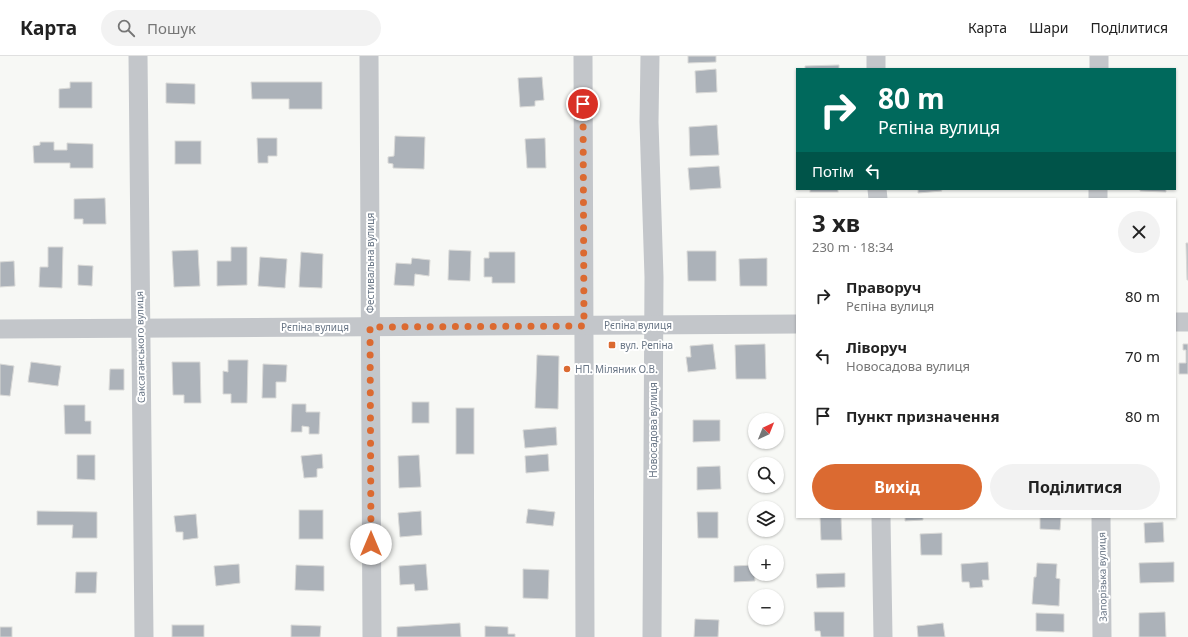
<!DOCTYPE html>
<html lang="uk">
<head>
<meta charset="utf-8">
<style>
	body { margin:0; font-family:"Noto Sans",sans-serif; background:#f2f2f2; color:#222; height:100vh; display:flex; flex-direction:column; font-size:15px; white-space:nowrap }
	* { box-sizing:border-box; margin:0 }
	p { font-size:13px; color:#767676 }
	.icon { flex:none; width:22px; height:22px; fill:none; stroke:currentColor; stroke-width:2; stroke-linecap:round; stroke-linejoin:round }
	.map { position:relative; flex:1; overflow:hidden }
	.panel { position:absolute; left:796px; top:142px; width:380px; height:320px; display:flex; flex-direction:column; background:#fff; border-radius:0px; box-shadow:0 1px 3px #0004 }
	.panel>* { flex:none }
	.top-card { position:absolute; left:796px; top:12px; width:380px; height:122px; border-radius:0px; box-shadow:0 1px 3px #0004; background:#00695c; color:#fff; overflow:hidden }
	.needle { width:26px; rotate:43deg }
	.buttons { position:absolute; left:748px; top:357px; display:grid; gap:8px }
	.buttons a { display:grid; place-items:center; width:36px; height:36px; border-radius:50%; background:#fff; box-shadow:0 1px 3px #0004; font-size:20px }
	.pin { position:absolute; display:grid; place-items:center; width:34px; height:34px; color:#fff; margin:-17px; border:2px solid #fff; border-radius:50%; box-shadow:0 1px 4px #0007 }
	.me { position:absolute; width:44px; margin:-22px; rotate:0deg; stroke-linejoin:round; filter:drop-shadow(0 0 3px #0008) }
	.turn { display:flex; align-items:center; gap:14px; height:84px; padding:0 16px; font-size:18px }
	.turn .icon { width:52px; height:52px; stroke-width:2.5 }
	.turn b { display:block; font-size:28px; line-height:34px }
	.then { display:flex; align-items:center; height:38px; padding:0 16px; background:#0003; gap:8px; font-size:15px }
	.round { display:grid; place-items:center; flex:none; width:42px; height:42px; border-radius:21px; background:#f2f2f2 }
	.head { display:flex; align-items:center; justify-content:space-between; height:68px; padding:0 16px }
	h1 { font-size:24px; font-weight:700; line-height:30px }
	.primary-button { display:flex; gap:8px; margin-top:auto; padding:8px 16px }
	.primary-button a { flex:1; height:46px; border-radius:24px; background:#db6a31; color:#fff; font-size:16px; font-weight:700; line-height:46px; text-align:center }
	.primary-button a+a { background:#f2f2f2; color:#222 }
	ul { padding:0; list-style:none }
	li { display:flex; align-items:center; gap:12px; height:60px; padding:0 16px }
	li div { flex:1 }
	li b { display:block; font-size:15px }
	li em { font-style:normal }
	header { display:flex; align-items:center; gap:24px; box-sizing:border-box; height:56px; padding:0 20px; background:#fff; border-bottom:1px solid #e0e0e0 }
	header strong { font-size:19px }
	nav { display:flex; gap:22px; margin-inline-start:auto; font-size:14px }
	.search { width:280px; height:36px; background:#f2f2f2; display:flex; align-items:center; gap:10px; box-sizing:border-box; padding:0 14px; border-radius:22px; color:#767676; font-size:15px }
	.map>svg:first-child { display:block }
</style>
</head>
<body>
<header>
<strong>Карта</strong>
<div class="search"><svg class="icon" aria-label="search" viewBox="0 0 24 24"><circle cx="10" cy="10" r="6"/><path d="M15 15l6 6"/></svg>Пошук</div>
<nav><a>Карта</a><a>Шари</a><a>Поділитися</a></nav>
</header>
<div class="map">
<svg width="1188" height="581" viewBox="0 0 1188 581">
	<rect width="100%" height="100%" fill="#f7f8f5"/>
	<g fill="#acb2b9" stroke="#d9d9d7">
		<path d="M688 0H716V6L688 7Z"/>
		<path d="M839 9V13H805V10Z"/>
		<path d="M716 13 717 36 696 37 695 15Z"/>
		<path d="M542 21 544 44 535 45V50L520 51 518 22Z"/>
		<path d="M70 26H92V52H59V33L70 32Z"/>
		<path d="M251 26H322V53H289V43H252Z"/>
		<path d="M166 27 195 28V48L166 47Z"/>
		<path d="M717 69 719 99 690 100 689 71Z"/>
		<path d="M395 80 425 81 424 113 393 112V108L388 107V101L394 100Z"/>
		<path d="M257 82H277V100H268V107H258Z"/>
		<path d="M545 82 546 112H527L525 83Z"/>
		<rect x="175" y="85" width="26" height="23"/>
		<path d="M40 86H54V94H67V87L93 88V112H70V107H34L33 90 40 89Z"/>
		<path d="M719 110 721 132 690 134 688 112Z"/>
		<rect x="810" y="133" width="28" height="3"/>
		<path d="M918 133H941L942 135 918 137Z"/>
		<path d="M1140 133H1166V136L1140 135Z"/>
		<path d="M105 142 106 168H83V163H74V143Z"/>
		<path d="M1186 187H1188V224H1187Z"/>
		<path d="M48 191H63L62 232 39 231 40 211H48Z"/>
		<path d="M231 191H247V229L217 230V205H231Z"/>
		<path d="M198 194 200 230 174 231 172 195Z"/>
		<path d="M449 194 471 195 470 225 448 224Z"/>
		<path d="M687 195H716V225H688Z"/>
		<path d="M301 196 323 198 322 232 299 231Z"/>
		<path d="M489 196H515V227H492V221H484V202H489Z"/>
		<path d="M260 201 287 203 285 232 258 230Z"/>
		<path d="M412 202 430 204 429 220 415 218 414 230 394 229 396 207 411 208Z"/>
		<path d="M767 202V230H740L739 203Z"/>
		<path d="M14 205 15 230 0 231V206Z"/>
		<path d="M78 209 93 210 92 230 78 229Z"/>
		<path d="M713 288 716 313 688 316 686 301H691L690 290Z"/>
		<path d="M765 288 766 323H736L735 289Z"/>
		<path d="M1183 288H1188V318H1179V307H1186V294H1183Z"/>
		<path d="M537 299 559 300 558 353 535 352Z"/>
		<path d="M228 304H248L247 347H231V338H223V315L228 316Z"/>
		<path d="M31 306 61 310 58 330 28 326Z"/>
		<path d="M172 306H200L201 347H184V339H173Z"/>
		<path d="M0 308 14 310 10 340 0 339Z"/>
		<path d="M263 308 287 309 286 326H276V342H262Z"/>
		<path d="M110 313H124V334H109Z"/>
		<rect x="412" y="346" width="17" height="21"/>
		<path d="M292 348H306V356H320L319 378H309V371L302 370V376H291Z"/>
		<path d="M64 349H85V365H91V378H65Z"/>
		<rect x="456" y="352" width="18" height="46"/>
		<path d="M693 364H720V385L693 386Z"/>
		<path d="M556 371 557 389 525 392 523 374Z"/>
		<path d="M322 398 323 412 317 413V421L304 422 301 400Z"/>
		<path d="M548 398 549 415 526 417 525 400Z"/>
		<path d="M77 399H95V424L77 423Z"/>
		<path d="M419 399 421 431 399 432 398 400Z"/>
		<path d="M720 410 721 433 697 434V411Z"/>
		<path d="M528 453 555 456 553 470 526 467Z"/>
		<rect x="299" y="454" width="24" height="29"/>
		<path d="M37 455 97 456V482H72L73 469H37Z"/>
		<path d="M421 455 422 479 400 481 398 457Z"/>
		<path d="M697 456H718V482H698Z"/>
		<path d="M196 458 198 482 183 484V476H176L174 460Z"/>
		<path d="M820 461H841L842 484H821Z"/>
		<path d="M905 461H923V464L905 465Z"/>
		<path d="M1040 461H1061L1060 474 1040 473Z"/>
		<path d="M1163 466 1164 486 1145 487 1144 467Z"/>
		<path d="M942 477V499H921L920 478Z"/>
		<path d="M988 506 989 524H982L983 531 970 532 969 526H962L961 508Z"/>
		<path d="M1174 506V526L1140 527 1139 507Z"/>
		<path d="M1037 507 1057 508 1056 522 1060 523 1059 550 1032 548 1034 521H1036Z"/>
		<path d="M239 508 240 527 216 530 214 510Z"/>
		<path d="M426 508 428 534 415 535 414 528 400 529 399 510Z"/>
		<path d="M296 509 324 510V535L295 534Z"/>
		<path d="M754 509 755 525 734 526V510Z"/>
		<path d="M523 513 549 514 548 543 523 542Z"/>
		<path d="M76 516H97L96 537H75Z"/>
		<path d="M845 517V531L817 532 816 518Z"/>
		<path d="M814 556H844V581H821L820 575H815Z"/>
		<path d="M1165 556 1166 581H1139V557Z"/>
		<path d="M1036 557 1064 558V576L1036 575Z"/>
		<path d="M695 563 719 564 718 581H694Z"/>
		<path d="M460 567 461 581H397V571Z"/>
		<path d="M943 567 945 581H918L917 570Z"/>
		<rect x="172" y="569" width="32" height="12"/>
		<path d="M291 569 321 570 320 581H291Z"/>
		<path d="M485 570 508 571V578H515V581H485Z"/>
		<rect x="0" y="571" width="12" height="10"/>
	</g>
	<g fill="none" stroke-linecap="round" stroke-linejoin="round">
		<g stroke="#c3c6ca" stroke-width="19">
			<path d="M138 0 144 581"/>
			<path d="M369 0 372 581"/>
			<path d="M583 0 585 581"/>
			<path d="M650 0 649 66 654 221 652 581"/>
			<path d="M876 0V13"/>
			<path d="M1099 13V0"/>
			<path d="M877 133 878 143"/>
			<path d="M1098 143V133"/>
			<path d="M1175 266H1188"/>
			<path d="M0 273 797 268"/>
			<path d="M881 461 883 581"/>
			<path d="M1101 461 1102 581"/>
		</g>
	</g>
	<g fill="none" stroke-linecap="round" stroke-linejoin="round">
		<path stroke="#db6a31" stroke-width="7" stroke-dasharray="0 12.6" d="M371 488 370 271 584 270 583 48"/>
	</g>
	<g fill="#db6a31" stroke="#fff" stroke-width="1.5">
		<rect x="608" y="285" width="8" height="8" rx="2"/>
		<circle cx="567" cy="313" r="4"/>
	</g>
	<g text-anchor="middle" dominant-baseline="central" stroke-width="4" stroke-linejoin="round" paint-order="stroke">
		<g font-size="10" fill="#687585" stroke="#fff">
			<text transform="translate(370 207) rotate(-90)">Фестивальна вулиця</text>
			<text x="638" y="269">Рєпіна вулиця</text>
			<text x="315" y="271">Рєпіна вулиця</text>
			<text transform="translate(140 291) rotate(-91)">Саксаганського вулиця</text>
			<text transform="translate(653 374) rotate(-90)">Новосадова вулиця</text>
			<text transform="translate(1102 521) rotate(-91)">Запорізька вулиця</text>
		</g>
		<g font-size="10" fill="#687585" stroke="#fff" text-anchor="start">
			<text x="620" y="289">вул. Репіна</text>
			<text x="575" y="313">НП. Міляник О.В.</text>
		</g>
	</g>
</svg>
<div class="buttons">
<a><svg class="needle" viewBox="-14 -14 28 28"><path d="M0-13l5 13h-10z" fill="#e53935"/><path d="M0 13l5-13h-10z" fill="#767676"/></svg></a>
<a><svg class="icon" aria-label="search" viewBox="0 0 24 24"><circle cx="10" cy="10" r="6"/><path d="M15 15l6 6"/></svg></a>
<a><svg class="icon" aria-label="layers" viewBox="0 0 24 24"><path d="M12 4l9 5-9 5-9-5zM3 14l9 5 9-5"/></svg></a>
<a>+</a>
<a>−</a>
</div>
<div class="pin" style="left:583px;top:48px;background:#d93025"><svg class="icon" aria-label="arrive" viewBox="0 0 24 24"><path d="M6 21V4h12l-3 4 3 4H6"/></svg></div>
<svg class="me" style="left:371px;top:488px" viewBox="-20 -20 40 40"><circle r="19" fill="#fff"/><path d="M0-13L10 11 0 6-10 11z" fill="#db6a31"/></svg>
<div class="top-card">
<div class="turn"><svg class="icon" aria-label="right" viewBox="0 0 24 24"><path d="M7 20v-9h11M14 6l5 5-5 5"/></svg><div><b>80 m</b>Рєпіна вулиця</div></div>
<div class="then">Потім<svg class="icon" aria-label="left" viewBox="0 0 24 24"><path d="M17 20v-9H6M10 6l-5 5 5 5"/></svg></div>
</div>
<section class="panel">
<div class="head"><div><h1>3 хв</h1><p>230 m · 18:34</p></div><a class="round"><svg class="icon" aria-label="close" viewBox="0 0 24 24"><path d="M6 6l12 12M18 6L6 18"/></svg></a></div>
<ul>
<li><svg class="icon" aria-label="right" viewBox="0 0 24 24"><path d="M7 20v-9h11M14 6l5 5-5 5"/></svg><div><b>Праворуч</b><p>Рєпіна вулиця</p></div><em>80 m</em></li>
<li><svg class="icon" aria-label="left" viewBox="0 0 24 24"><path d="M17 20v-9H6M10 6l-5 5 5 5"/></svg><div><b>Ліворуч</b><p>Новосадова вулиця</p></div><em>70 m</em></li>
<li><svg class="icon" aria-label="arrive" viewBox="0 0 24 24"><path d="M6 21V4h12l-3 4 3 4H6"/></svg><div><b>Пункт призначення</b></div><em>80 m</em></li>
</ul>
<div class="primary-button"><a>Вихід</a><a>Поділитися</a></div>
</section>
</div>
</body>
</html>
